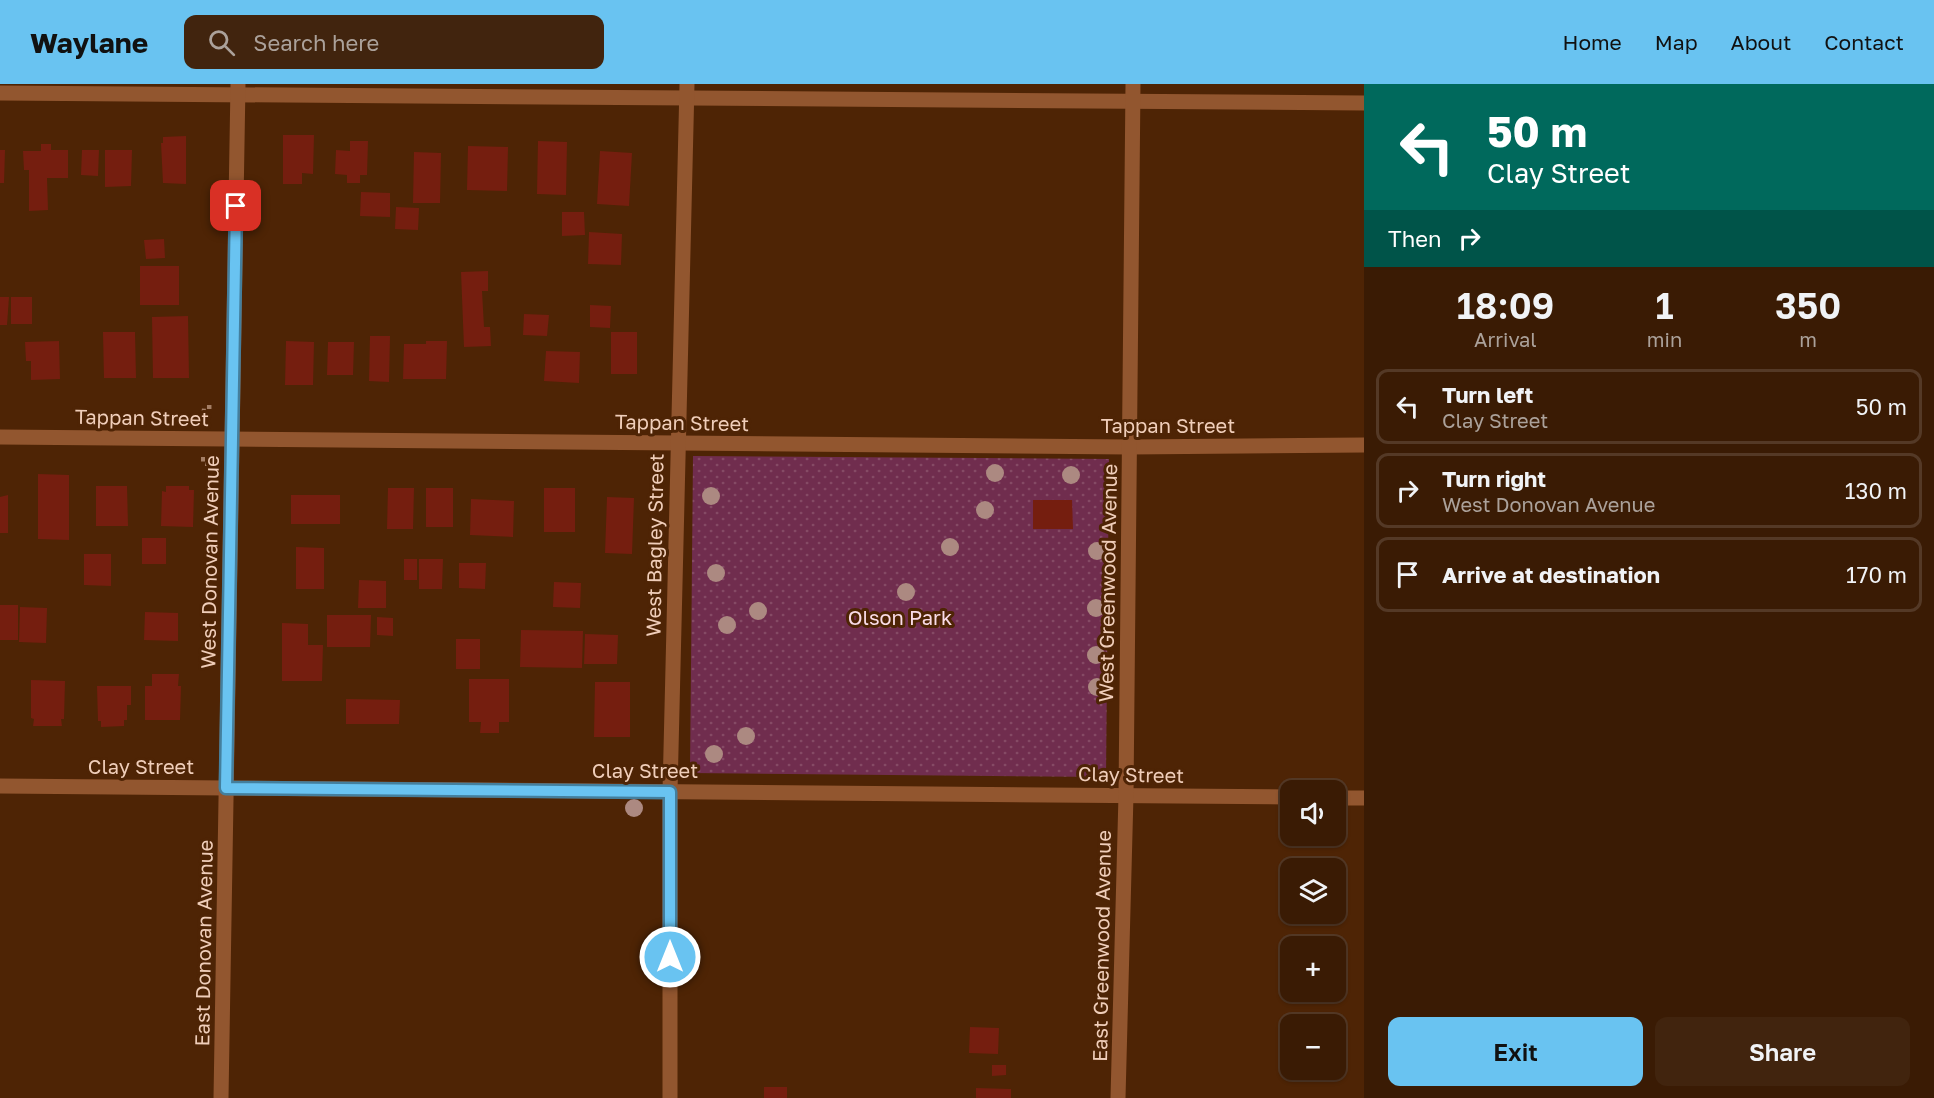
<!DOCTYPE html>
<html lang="en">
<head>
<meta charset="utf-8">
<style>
	body { margin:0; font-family:"Golos Text",sans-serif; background:#41240e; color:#f1f3f6; height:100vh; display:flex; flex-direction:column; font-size:22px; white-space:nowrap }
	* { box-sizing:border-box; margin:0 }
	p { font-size:20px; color:#aba19a }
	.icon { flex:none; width:33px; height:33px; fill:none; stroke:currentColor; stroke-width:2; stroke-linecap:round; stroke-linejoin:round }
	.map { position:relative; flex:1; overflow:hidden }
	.drawer { display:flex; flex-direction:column; background:#3a1b04; width:570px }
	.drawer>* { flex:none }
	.guide { background:#00695c; color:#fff; overflow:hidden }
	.fabs { position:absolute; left:1280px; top:696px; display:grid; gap:12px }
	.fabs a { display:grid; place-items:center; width:66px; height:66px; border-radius:12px; background:#3a1b04; box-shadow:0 2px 4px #0004,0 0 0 2px #543926; font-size:30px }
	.pin { position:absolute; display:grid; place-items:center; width:51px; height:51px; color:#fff; margin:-26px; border-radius:12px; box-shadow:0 3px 9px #0006 }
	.me { position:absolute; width:66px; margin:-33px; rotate:0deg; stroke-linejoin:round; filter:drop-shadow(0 0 4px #0008) }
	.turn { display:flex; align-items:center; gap:21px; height:126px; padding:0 24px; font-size:27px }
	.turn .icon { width:78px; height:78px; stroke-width:2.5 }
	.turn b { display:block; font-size:42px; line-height:51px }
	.then { display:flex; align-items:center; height:57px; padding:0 24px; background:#0003; gap:12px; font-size:22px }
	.eta { display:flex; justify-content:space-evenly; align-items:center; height:102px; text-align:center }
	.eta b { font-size:36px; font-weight:600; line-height:42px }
	.primary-button { display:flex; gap:12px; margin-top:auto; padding:12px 24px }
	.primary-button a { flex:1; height:69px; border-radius:12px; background:#69c3f1; color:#111; font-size:24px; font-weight:600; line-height:69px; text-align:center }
	.primary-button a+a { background:#41240e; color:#f1f3f6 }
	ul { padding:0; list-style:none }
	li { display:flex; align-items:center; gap:18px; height:75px; margin:0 12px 9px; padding:0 12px; border:3px solid #543926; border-radius:12px }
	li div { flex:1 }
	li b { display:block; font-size:22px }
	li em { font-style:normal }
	header { display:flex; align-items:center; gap:36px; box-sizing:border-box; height:84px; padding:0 30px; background:#69c3f1; color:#111 }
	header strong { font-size:28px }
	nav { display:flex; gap:33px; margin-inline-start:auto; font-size:21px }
	.search { width:420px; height:54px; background:#41240e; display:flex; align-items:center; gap:15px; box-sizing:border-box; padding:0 21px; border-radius:12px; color:#aba19a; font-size:22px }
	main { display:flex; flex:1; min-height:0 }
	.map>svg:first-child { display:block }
</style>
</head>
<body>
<header>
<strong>Waylane</strong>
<div class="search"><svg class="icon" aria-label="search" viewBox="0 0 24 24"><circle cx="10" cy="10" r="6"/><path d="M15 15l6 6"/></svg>Search here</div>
<nav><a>Home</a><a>Map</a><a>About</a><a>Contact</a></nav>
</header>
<main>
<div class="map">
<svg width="1364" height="1014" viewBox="0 0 1364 1014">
	<defs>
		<pattern id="park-dots" width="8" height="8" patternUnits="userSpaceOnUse" patternTransform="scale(1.5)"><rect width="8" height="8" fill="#702d4e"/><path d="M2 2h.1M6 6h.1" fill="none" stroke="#854a65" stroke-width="1.8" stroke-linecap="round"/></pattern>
	</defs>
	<rect width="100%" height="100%" fill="#4e2405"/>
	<path fill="url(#park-dots)" d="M693 372 1109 375 1106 693 690 689Z"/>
	<g fill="#751e0f">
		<path d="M283 51H314L313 90 302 89V100H283Z"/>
		<path d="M186 52V100L163 99 161 59H163V53Z"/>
		<path d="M350 57H368L367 91H360V99H347V91L335 90 336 66 350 67Z"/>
		<path d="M538 57 567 58 566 111 537 110Z"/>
		<path d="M41 60H51V66H68V94H47L48 126 29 127V86H24L23 67H41Z"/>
		<path d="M468 62 508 63 507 107 467 106Z"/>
		<path d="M0 66H5L4 99H0Z"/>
		<path d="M82 66H99L98 92 81 91Z"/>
		<path d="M105 66H132L131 102 105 103Z"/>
		<path d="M600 67 632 69 629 122 597 120Z"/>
		<path d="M414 68 441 69 440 119H413Z"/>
		<path d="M361 108 390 109V133L360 132Z"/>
		<path d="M396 123 419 124 418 146 395 145Z"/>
		<path d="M562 128H584L585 151 562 152Z"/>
		<path d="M589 148 622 150 621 181 588 180Z"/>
		<path d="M164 155 165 174 146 175 144 156Z"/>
		<rect x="140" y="182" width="39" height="39"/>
		<path d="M488 187V207H482L484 243H490L491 262 464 263 461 188Z"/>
		<path d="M0 213H9L7 241H0Z"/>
		<rect x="11" y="213" width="21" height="27"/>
		<path d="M590 221 611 222 610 244 590 243Z"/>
		<path d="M524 230 549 231 547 252 523 251Z"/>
		<path d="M188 232 189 294H153L152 233Z"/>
		<path d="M103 248H135L136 294H104Z"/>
		<rect x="611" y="248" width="26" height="42"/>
		<path d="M370 252H390L389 298 369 297Z"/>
		<path d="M59 257 60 295 31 296V277H26L25 258Z"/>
		<path d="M286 257 314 258 313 301H285Z"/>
		<path d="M426 257H447L446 295H403L404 260H426Z"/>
		<path d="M328 258H354L353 291H327Z"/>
		<path d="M546 267 580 268 579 299 544 297Z"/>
		<path d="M38 390 69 391V456L38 455Z"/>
		<path d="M96 402H127L128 442H96Z"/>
		<path d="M166 402H189V406H194L193 443 161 442 162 407 166 408Z"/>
		<path d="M388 404H414L413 445H387Z"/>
		<rect x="426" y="404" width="27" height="39"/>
		<rect x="544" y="404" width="31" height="44"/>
		<path d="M8 411V449H0V413Z"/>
		<rect x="291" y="411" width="49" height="29"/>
		<path d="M607 413 634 414 632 470 605 469Z"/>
		<path d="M471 415 514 417 513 453 470 451Z"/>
		<path d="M1033 416H1072L1073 445H1033Z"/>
		<rect x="142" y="454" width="24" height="26"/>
		<path d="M296 463 324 464V505H296Z"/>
		<path d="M84 470H111V502L84 501Z"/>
		<rect x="404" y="475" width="13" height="21"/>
		<path d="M419 475H443L442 505H419Z"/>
		<path d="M459 479H486L485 505 459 504Z"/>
		<path d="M359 496 386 497V524H358Z"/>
		<path d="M554 498 581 499 580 524 553 523Z"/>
		<rect x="0" y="521" width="18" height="35"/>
		<path d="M20 523 47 524 46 559 19 558Z"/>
		<path d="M145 528 178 529V557L144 556Z"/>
		<path d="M327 531H371L370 563H327Z"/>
		<path d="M377 533 393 534V552L377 551Z"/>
		<path d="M282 539 308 540V561H323L322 597H282Z"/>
		<path d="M521 546 583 547 582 584 520 583Z"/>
		<path d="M585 550 618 551 617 580H584Z"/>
		<rect x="456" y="555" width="24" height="30"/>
		<path d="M152 590H179L178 602H181L180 636H145V602H152Z"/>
		<path d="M469 595H509V638H499V649H480L481 638H469Z"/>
		<path d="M31 596 65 597 64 635H61L62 642H33L34 635 31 634Z"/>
		<path d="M595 598H630V653H594Z"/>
		<path d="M97 602H131V621H127V636H124V642L101 643V637H98Z"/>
		<path d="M346 615 400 616 399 640H346Z"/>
		<path d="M970 943 999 944 998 970 969 969Z"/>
		<path d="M992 981H1006V991L992 992Z"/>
		<rect x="764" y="1003" width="23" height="11"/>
		<path d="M976 1004 1011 1005V1014H976Z"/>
	</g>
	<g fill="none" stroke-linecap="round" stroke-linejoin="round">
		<g stroke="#a47e65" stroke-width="4" stroke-dasharray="4.5 4.5" stroke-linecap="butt">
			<path d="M203 338 204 323H214"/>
			<path d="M203 373V380H215"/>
		</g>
		<g stroke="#92562f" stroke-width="15">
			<path d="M0 9 1364 19"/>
			<path d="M0 353 1129 363 1364 361"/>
			<path d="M0 702 1290 713"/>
			<path d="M1335 714H1364"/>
			<path d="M221 1014 238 0"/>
			<path d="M670 1014V708L687 0"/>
			<path d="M1118 1014 1126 711 1133 0"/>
		</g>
	</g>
	<g fill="#ac8981">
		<circle cx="995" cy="389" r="9"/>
		<circle cx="1071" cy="391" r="9"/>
		<circle cx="711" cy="412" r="9"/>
		<circle cx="985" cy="426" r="9"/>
		<circle cx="950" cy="463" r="9"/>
		<circle cx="1097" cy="467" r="9"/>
		<circle cx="716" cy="489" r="9"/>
		<circle cx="906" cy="508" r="9"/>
		<circle cx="1096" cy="524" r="9"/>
		<circle cx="758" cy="527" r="9"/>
		<circle cx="727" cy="541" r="9"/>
		<circle cx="1096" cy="571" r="9"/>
		<circle cx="1097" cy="603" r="9"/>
		<circle cx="746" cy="652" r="9"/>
		<circle cx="714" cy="670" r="9"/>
		<circle cx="634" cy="724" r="9"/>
	</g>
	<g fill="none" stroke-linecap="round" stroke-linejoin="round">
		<defs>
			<path id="route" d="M236 122 226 704 670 708V873"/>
		</defs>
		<use href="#route" stroke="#447f9d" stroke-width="15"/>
		<use href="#route" stroke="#69c3f1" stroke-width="10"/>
	</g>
	<g text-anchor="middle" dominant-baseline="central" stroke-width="6" stroke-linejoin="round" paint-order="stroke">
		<g font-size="20" fill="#f0ceba" stroke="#4e2405">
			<text transform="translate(142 333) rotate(1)">Tappan Street</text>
			<text transform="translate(682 338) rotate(1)">Tappan Street</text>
			<text x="1168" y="341">Tappan Street</text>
			<text transform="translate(654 461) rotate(-89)">West Bagley Street</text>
			<text transform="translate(209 478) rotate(-89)">West Donovan Avenue</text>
			<text transform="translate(1107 499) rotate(-89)">West Greenwood Avenue</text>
			<text x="141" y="682">Clay Street</text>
			<text x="645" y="686">Clay Street</text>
			<text transform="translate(1131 690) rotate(1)">Clay Street</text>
			<text transform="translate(203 859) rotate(-89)">East Donovan Avenue</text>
			<text transform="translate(1101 862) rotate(-89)">East Greenwood Avenue</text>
		</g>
		<g font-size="20" fill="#f9dbe7" stroke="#4e2405">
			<text x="900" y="533">Olson Park</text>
		</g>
	</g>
</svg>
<div class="fabs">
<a><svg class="icon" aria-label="sound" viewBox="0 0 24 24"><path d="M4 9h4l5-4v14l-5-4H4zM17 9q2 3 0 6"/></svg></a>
<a><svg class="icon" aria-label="layers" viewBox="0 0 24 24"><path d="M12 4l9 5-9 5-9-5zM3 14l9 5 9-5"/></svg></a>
<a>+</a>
<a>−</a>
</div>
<div class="pin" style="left:236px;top:122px;background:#d93025"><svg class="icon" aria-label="arrive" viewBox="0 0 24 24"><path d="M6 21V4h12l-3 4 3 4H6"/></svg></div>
<svg class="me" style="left:670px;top:873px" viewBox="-20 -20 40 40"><circle r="17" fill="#69c3f1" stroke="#fff" stroke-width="3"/><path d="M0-11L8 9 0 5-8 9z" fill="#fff"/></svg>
</div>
<section class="drawer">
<div class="guide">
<div class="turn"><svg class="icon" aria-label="left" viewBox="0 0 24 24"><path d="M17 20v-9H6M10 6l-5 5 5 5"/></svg><div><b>50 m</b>Clay Street</div></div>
<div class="then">Then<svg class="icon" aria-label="right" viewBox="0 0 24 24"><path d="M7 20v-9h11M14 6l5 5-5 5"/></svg></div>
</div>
<div class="eta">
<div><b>18:09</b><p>Arrival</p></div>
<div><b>1</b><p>min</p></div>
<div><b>350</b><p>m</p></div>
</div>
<ul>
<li><svg class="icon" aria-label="left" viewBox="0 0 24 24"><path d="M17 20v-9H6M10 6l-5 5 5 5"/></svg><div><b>Turn left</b><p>Clay Street</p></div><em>50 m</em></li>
<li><svg class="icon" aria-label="right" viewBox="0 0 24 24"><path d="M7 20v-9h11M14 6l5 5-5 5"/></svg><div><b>Turn right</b><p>West Donovan Avenue</p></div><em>130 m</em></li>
<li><svg class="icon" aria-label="arrive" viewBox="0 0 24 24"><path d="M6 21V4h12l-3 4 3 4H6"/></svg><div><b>Arrive at destination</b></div><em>170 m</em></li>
</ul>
<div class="primary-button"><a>Exit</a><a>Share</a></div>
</section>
</main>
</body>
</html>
